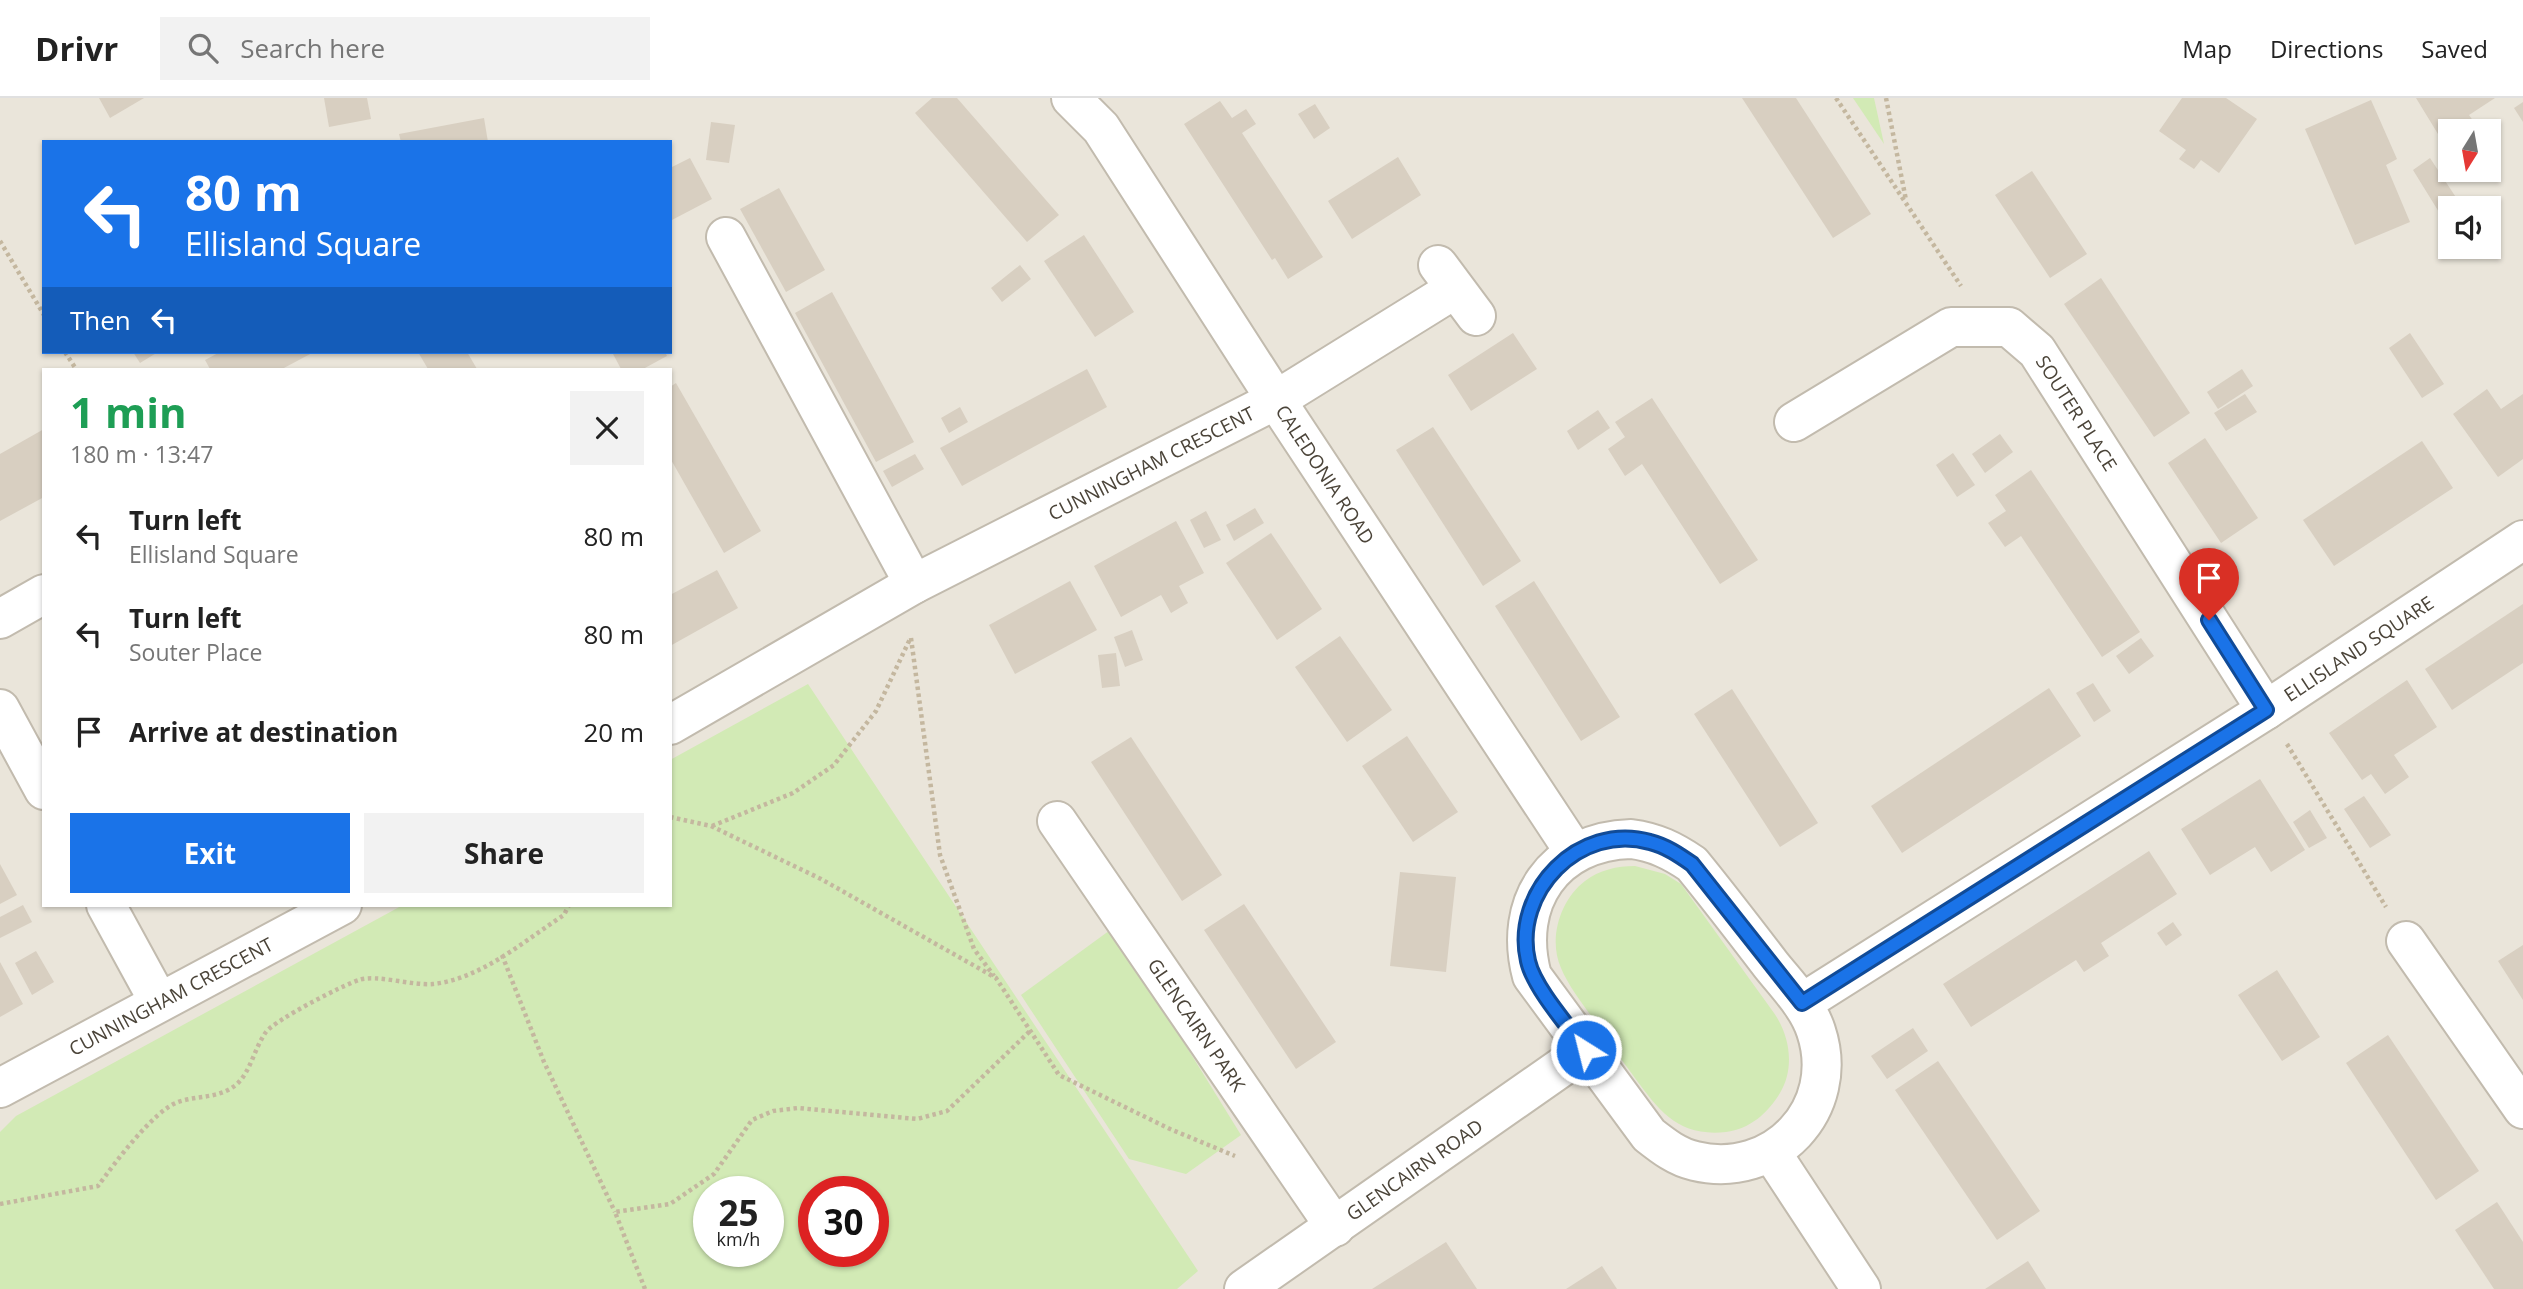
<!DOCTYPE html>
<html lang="en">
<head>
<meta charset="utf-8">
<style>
	body { margin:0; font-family:"Open Sans",sans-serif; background:#f2f2f2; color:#222; height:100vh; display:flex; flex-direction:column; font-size:26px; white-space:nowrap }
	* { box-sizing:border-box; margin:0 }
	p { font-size:23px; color:#767676 }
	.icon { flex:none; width:38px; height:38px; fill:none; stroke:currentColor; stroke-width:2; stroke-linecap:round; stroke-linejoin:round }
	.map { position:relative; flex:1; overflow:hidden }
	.drawer { position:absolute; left:42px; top:270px; width:630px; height:539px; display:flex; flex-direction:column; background:#fff; border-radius:0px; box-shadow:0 2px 5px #0004 }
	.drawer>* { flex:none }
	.banner { position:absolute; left:42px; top:42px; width:630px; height:214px; border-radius:0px; box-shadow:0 2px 5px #0004; background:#1a73e8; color:#fff; overflow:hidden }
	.needle { width:46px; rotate:191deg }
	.fabs { position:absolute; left:2438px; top:21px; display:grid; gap:14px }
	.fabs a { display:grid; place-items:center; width:63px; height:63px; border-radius:0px; background:#fff; box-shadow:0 2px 5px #0004; font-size:35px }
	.speed { position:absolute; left:693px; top:1078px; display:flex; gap:14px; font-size:35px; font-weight:700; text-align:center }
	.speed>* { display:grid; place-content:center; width:91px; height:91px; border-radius:50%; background:#fff; box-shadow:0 2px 5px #0004; line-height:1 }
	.speed small { font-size:18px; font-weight:400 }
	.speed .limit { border:10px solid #d22; background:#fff; color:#111 }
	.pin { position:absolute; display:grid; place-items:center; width:60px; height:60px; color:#fff; margin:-72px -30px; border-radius:50% 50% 50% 0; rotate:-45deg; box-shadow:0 0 7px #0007 }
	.pin .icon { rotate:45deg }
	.me { position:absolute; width:77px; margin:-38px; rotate:324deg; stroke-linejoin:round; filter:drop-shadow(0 0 5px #0008) }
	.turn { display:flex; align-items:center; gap:24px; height:147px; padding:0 28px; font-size:32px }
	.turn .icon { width:91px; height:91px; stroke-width:2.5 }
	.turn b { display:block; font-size:49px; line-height:60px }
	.then { display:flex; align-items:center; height:66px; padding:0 28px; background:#0003; gap:14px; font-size:26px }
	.round { display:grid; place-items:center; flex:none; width:74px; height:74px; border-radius:0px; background:#f2f2f2 }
	.overview { display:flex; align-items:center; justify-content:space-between; height:119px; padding:0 28px }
	h1 { font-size:42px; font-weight:700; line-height:52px; color:#1e9e55 }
	.primary-button { display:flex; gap:14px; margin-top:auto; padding:14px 28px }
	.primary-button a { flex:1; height:80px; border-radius:0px; background:#1a73e8; color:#fff; font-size:28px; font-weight:700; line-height:80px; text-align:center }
	.primary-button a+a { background:#f2f2f2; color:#222 }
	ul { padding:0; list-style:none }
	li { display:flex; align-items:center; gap:21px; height:98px; padding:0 28px }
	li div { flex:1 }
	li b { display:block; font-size:26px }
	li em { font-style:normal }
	header { display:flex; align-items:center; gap:42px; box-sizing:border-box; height:98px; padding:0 35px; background:#fff; border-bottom:2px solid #e0e0e0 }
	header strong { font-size:33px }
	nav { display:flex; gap:38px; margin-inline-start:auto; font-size:24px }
	.search { width:490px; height:63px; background:#f2f2f2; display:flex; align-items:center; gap:18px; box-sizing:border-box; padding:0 24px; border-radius:0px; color:#767676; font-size:26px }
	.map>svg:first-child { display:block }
</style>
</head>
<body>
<header>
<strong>Drivr</strong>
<div class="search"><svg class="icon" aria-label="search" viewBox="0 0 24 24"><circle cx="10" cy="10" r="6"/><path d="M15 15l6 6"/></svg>Search here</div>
<nav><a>Map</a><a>Directions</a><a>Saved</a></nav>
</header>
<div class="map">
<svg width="2523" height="1191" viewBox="0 0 2523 1191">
	<rect width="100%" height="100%" fill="#f6f3ec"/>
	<path fill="#eae5da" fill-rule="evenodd" d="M0 0H2523V1191H0ZM2450 33H2488V72H2450ZM44 44H670V254H44ZM2450 110H2488V149H2450ZM44 271H670V807H44ZM709 1094H768V1153H709ZM814 1094H873V1153H814Z"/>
	<g fill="#d2eab5" fill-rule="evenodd">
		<path d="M1853 0H1874L1884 46Z"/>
		<path d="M808 586 1198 1173 1177 1191H0V1034L16 1018 403 807H670V662ZM709 1094H768V1153H709ZM814 1094H873V1153H814Z"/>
		<path d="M1635 768 1665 776 1681 786 1774 915C1790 938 1795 970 1780 995 1768 1015 1750 1031 1726 1034 1679 1039 1660 1014 1635 980 1625 966 1614 952 1604 937 1591 916 1570 892 1561 870 1548 841 1560 802 1585 783 1599 772 1617 768 1635 768Z"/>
		<path d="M1113 830 1241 1037 1186 1076 1129 1061 1021 897Z"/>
	</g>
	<g fill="#d8cfc1">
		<path d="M99 0H144L110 20Z"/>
		<path d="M324 0H367L371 21 329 29Z"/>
		<path d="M932 0H957L1059 117 1027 144 915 15Z"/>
		<path d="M1742 0H1796L1871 116 1833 140Z"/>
		<path d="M2182 0H2226L2257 21 2219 75 2201 62 2194 71 2179 61 2186 52 2159 33Z"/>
		<path d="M2416 0H2495L2469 17 2476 27 2466 33H2459L2454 26 2438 36Z"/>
		<path d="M2371 2 2397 61 2386 67 2410 124 2355 147 2305 31Z"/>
		<path d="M1220 3 1232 20 1246 11 1256 26 1242 35 1323 159 1288 181 1275 160 1272 162 1184 26Z"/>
		<path d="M2523 4V24L2514 10Z"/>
		<path d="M1315 6 1330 30 1314 41 1298 16Z"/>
		<path d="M484 20 488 44H401L399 36Z"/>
		<path d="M711 24 735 27 729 65 706 62Z"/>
		<path d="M1398 59 1421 97 1352 141 1328 103Z"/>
		<path d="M690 60 712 101 670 123V70Z"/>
		<path d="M2430 60 2461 107 2450 110V114L2442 119 2413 72Z"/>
		<path d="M2032 73 2087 156 2050 180 1995 97Z"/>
		<path d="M779 90 825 172 786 194 740 111Z"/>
		<path d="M1084 137 1134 214 1095 239 1044 163Z"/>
		<path d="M1020 167 1031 181 1002 204 991 190Z"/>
		<path d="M2101 180 2190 315 2154 339 2064 206Z"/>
		<path d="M832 194 914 344 876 364 795 215Z"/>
		<path d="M1513 235 1537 271 1471 313 1448 277Z"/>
		<path d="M2410 235 2444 286 2422 300 2389 250Z"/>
		<path d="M133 254H158L140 265Z"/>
		<path d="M220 254H314L282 271H210L205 262Z"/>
		<path d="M418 254H467L477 271H428Z"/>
		<path d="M612 254H665L667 258 643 271H621Z"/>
		<path d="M1087 271 1107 309 962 388 940 350Z"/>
		<path d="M2242 271 2253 288 2218 311 2207 294Z"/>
		<path d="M676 285 761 433 724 455 670 360V289Z"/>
		<path d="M2487 291 2501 311 2523 296V361L2498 379 2453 316Z"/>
		<path d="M2245 296 2257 314 2226 333 2214 315Z"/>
		<path d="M1652 300 1758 462 1720 486 1642 366 1625 378 1608 351 1625 339 1615 324Z"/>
		<path d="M960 309 968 324 949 335 941 320Z"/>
		<path d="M1598 312 1610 330 1578 352 1567 333Z"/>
		<path d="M1433 329 1521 463 1483 488 1396 352Z"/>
		<path d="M44 331V399L0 423V356Z"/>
		<path d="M2000 336 2013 354 1985 375 1972 356Z"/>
		<path d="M2205 340 2258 420 2221 445 2168 365Z"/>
		<path d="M2422 343 2453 390 2334 468 2303 422Z"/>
		<path d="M1953 355 1975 387 1957 399 1936 367Z"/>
		<path d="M915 356 924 371 892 389 883 373Z"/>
		<path d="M2031 372 2140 534 2102 559 2021 438 2005 449 1988 425 2006 413 1995 397Z"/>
		<path d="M1255 410 1264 425 1234 443 1226 427Z"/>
		<path d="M1206 413 1221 442 1204 450 1190 422Z"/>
		<path d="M1176 423 1204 475 1179 488 1188 505 1171 515 1161 497 1121 519 1094 468Z"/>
		<path d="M1271 435 1322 511 1277 542 1226 465Z"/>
		<path d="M717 472 738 510 670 548V497Z"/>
		<path d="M1070 483 1097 532 1015 576 989 527Z"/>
		<path d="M1534 483 1620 619 1581 643 1495 508Z"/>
		<path d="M2523 506V565L2452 612 2425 571Z"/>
		<path d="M1132 532 1143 562 1125 569 1114 539Z"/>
		<path d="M1340 538 1392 612 1347 644 1295 569Z"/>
		<path d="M2141 540 2154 558 2129 576 2116 558Z"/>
		<path d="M1116 555 1120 588 1102 590 1098 557Z"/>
		<path d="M2407 582 2437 629 2394 657 2409 679 2385 696 2371 676 2362 682 2329 635Z"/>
		<path d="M2093 585 2111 613 2094 624 2076 595Z"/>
		<path d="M2049 590 2081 638 1902 755 1871 708Z"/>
		<path d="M1732 591 1818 725 1780 749 1694 616Z"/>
		<path d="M1407 638 1458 714 1413 744 1362 668Z"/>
		<path d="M1131 639 1222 777 1182 803 1091 664Z"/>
		<path d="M2260 681 2305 752 2271 774 2255 749 2210 777 2181 731Z"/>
		<path d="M2364 698 2391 737 2370 750 2344 711Z"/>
		<path d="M2310 712 2327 740 2309 750 2293 724Z"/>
		<path d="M2149 753 2177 796 2101 845 2109 858 2084 874 2076 862 1971 929 1943 886Z"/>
		<path d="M0 766 17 797 0 806Z"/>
		<path d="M1400 774 1456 779 1446 874 1390 868Z"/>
		<path d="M1244 806 1336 944 1296 971 1204 832Z"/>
		<path d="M23 807 32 824 0 840V819Z"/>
		<path d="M2173 824 2182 837 2166 848 2157 835Z"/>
		<path d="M2523 847V902L2498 863Z"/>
		<path d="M36 853 54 884 32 897 15 865Z"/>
		<path d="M0 864 23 906 0 919Z"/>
		<path d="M2277 872 2320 939 2282 963 2238 897Z"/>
		<path d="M1913 930 1928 953 1887 981 1871 958Z"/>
		<path d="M2388 937 2479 1073 2436 1102 2346 965Z"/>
		<path d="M1938 963 2040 1113 1997 1142 1895 992Z"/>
		<path d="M2497 1104 2523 1144V1191H2494L2455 1132Z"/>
		<path d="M1446 1144 1477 1191H1372L1410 1167Z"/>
		<path d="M2028 1163 2046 1191H1985Z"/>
		<path d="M1602 1168 1617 1191H1566Z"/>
	</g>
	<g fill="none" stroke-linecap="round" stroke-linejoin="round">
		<defs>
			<g id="street">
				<path id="s1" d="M1071 0 1101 30 1276 302 1575 755"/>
				<path d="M726 139 914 486"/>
				<path d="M1438 167 1476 218"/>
				<path id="s2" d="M1794 324 1951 229H2009L2037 253 2266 612"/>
				<path d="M0 521 44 496"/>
				<path d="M0 611 44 692"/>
				<path id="s3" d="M670 627 914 486 1276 302 1455 191"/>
				<path id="s4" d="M1057 723 1335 1129"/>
				<path d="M1631 741C1655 744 1673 753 1692 766 1719 799 1745 833 1771 867 1787 887 1808 908 1816 933 1842 1011 1774 1082 1695 1063 1677 1059 1663 1048 1649 1037L1532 878C1512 804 1554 743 1631 741Z"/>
				<path d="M106 807 159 904"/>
				<path d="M2406 843 2523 1011"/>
				<path id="s5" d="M1802 905 2266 612 2523 442"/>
				<path id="s6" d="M0 990 342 807"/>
				<path d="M1771 1054 1861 1191"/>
				<path id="s7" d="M1244 1191 1586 952"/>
			</g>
		</defs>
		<use href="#street" stroke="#c2bbae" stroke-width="42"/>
		<g stroke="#c4b79f" stroke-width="4.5" stroke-dasharray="3.5 3.5" stroke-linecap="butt">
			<path d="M1836 0 1961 188"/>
			<path d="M1886 0 1906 102"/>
			<path d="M0 143 44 217"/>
			<path d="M65 254 76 271"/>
			<path d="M911 540 940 757 974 851 994 878"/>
			<path d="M2287 646 2386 809"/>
			<path d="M670 719 711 728 821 781 996 880 1059 977 1170 1031 1235 1058"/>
			<path d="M712 728 793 695 834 667 876 613 910 541"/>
			<path d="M502 857 544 964 615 1114"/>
			<path d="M0 1106 98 1088C114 1066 153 1013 178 1004 198 997 221 1001 238 985 251 972 255 949 266 934 275 922 343 887 359 882 376 876 413 888 433 886 481 881 524 843 564 817L569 807"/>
			<path d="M645 1191 615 1114 670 1106 714 1076 752 1022 773 1013 798 1010 917 1021 947 1013 1030 933"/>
		</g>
		<use href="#street" stroke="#fff" stroke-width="38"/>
	</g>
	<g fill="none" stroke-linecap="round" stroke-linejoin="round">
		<defs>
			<path id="route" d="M1586 952C1569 929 1534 890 1528 863 1512 794 1579 724 1650 744 1666 748 1679 757 1692 766L1802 905 2266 612 2209 522"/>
		</defs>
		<use href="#route" stroke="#114b97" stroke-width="18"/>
		<use href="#route" stroke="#1a73e8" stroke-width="12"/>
	</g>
	<g text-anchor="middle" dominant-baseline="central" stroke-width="7" stroke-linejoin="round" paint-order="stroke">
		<g font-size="19" fill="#4b4439" stroke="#fff">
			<text stroke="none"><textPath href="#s2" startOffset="352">SOUTER PLACE</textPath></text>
			<text stroke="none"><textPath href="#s3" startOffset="548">CUNNINGHAM CRESCENT</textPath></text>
			<text stroke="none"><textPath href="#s1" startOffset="455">CALEDONIA ROAD</textPath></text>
			<text stroke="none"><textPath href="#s5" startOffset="660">ELLISLAND SQUARE</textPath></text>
			<text stroke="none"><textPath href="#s6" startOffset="194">CUNNINGHAM CRESCENT</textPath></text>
			<text stroke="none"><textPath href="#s4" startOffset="247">GLENCAIRN PARK</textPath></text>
			<text stroke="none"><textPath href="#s7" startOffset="208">GLENCAIRN ROAD</textPath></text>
		</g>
	</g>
</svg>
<div class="fabs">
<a><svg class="needle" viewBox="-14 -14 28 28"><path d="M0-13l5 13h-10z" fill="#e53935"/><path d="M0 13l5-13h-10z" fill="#767676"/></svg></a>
<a><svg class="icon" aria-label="sound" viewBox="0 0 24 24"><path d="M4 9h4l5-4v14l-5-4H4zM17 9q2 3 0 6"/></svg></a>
</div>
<div class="speed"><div>25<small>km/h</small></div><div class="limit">30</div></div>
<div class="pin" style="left:2209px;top:522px;background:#d93025"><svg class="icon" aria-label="arrive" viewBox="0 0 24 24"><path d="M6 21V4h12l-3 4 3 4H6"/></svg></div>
<svg class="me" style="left:1586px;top:952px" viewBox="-20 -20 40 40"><circle r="17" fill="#1a73e8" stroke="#fff" stroke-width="3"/><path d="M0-11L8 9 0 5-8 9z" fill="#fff"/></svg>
<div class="banner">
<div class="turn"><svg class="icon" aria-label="left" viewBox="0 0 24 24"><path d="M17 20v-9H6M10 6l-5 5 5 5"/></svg><div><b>80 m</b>Ellisland Square</div></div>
<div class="then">Then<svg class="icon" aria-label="left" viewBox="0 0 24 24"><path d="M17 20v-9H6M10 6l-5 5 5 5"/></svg></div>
</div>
<section class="drawer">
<div class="overview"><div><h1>1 min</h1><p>180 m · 13:47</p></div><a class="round"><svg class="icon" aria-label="close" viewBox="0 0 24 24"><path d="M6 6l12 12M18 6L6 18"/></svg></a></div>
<ul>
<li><svg class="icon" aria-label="left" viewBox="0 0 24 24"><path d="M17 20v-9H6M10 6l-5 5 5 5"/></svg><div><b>Turn left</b><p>Ellisland Square</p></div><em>80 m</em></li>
<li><svg class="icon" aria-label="left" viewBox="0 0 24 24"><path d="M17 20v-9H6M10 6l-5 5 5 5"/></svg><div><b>Turn left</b><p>Souter Place</p></div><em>80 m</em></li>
<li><svg class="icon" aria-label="arrive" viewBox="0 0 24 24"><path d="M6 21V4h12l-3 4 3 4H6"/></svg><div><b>Arrive at destination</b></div><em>20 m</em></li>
</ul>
<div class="primary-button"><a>Exit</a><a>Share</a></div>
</section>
</div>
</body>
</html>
